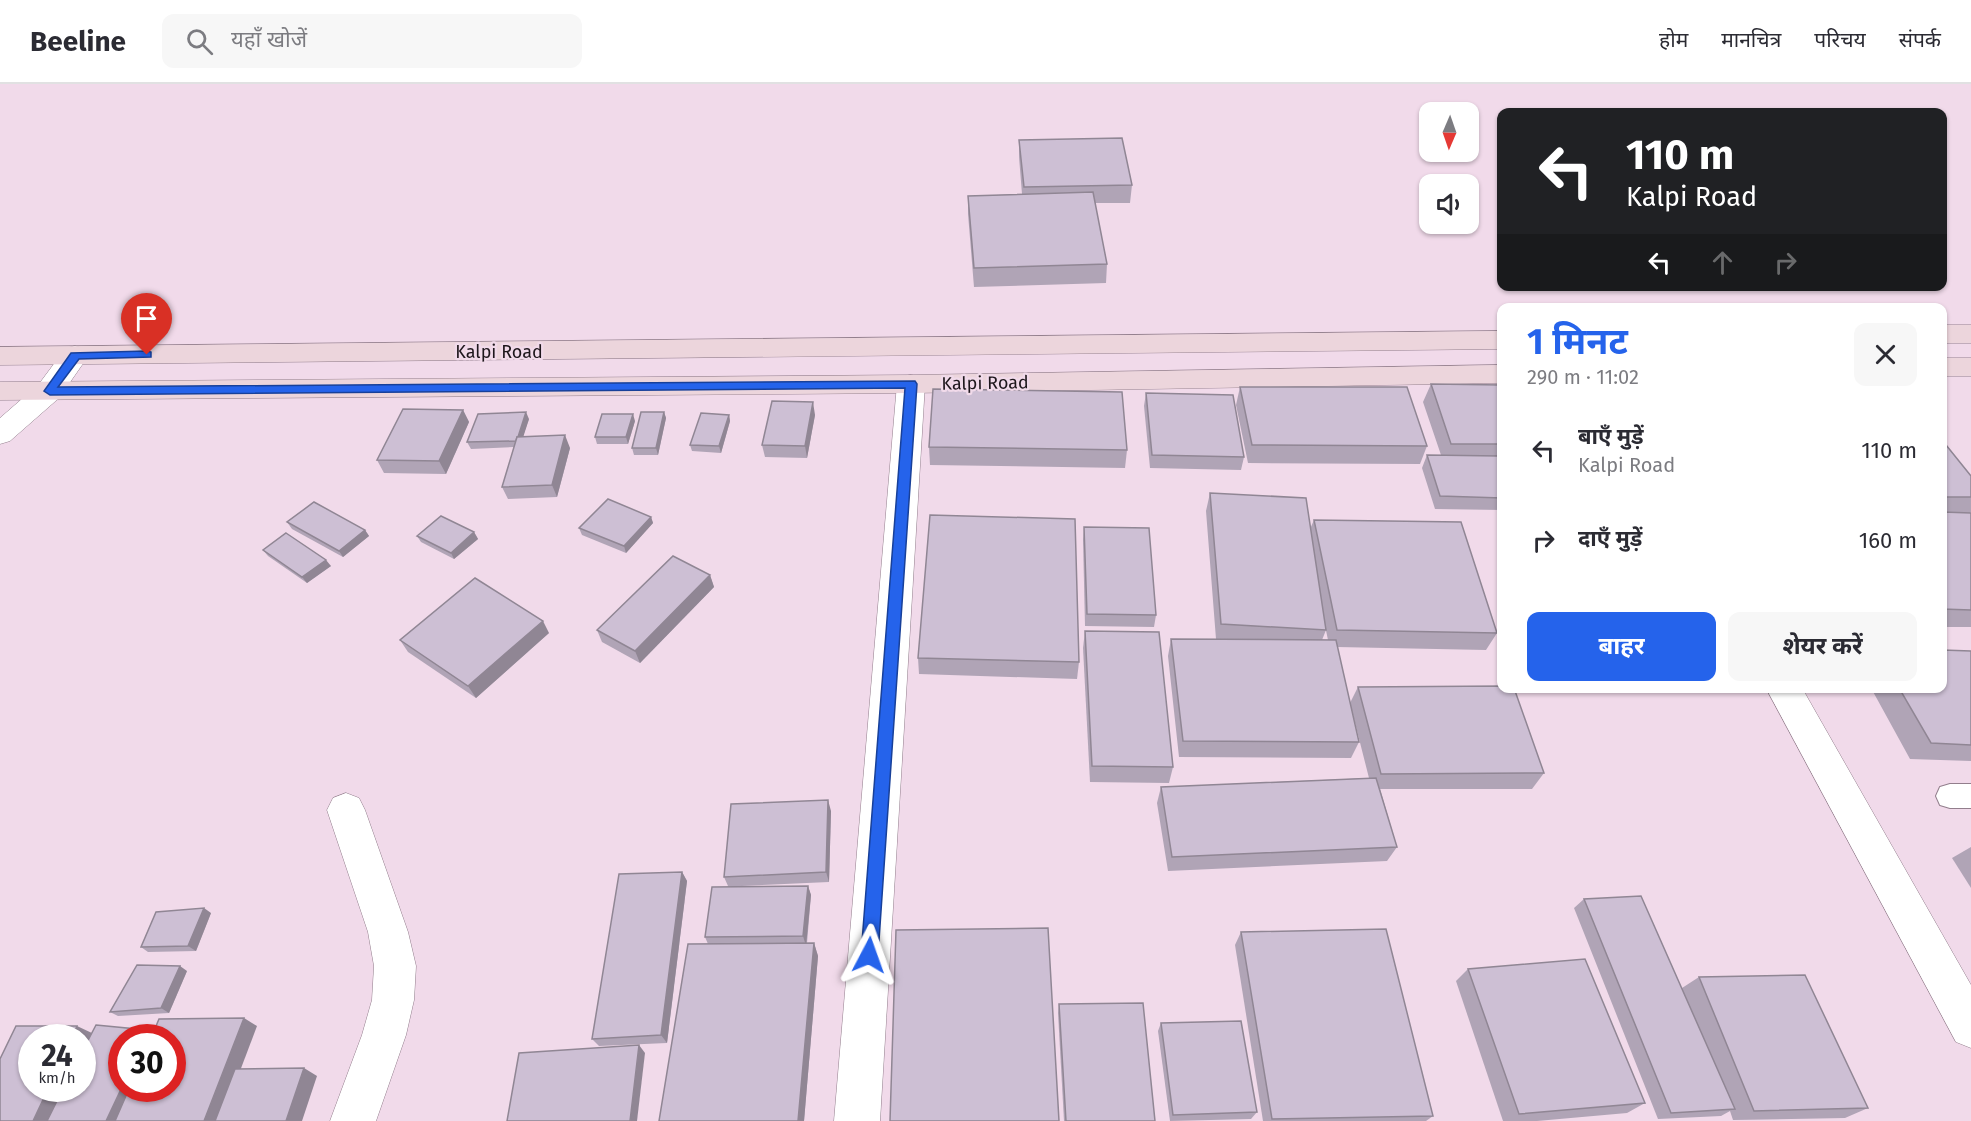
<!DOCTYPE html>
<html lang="hi">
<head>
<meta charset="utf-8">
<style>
	body { margin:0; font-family:"Fira Sans","Noto Sans Devanagari",sans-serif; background:#f7f7f7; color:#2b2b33; height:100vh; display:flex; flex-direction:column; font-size:22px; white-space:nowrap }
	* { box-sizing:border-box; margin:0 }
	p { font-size:20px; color:#7c7c81 }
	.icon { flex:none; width:33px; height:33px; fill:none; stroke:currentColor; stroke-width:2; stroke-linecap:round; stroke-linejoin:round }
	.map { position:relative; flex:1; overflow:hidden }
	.panel { position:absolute; left:1497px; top:219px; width:450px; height:390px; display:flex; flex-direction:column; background:#fff; border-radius:12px; box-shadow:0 2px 4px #0004 }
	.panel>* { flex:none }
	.hud { position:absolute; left:1497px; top:24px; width:450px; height:183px; border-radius:12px; box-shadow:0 2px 4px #0004; background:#202124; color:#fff; overflow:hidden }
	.needle { width:39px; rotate:182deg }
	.fabs { position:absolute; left:1419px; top:18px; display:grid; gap:12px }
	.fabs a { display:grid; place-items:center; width:60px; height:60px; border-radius:12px; background:#fff; box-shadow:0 2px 4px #0004; font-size:30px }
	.speed { position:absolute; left:18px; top:940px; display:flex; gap:12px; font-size:30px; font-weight:700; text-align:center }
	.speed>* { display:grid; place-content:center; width:78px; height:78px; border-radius:50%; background:#fff; box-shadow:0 2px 4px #0004; line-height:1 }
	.speed small { font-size:15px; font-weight:400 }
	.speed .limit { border:9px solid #d22; background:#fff; color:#111 }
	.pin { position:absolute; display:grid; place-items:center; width:51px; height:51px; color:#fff; margin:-62px -26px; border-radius:50% 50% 50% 0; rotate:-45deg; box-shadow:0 0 6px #0007 }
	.pin .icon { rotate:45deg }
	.me { position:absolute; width:66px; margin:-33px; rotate:4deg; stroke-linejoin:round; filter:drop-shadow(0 0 4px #0008) }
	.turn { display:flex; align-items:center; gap:21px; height:126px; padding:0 30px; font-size:27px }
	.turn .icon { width:78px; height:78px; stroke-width:2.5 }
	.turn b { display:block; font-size:42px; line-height:51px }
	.lanes { display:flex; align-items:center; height:57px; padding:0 30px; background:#0003; justify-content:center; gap:30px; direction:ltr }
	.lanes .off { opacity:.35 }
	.round { display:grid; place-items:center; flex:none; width:63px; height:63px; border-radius:12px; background:#f7f7f7 }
	.summary { display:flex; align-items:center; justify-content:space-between; height:102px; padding:0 30px }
	h1 { font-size:36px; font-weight:700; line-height:45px; color:#2563eb }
	.primary-button { display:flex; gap:12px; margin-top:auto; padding:12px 30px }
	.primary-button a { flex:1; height:69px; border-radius:12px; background:#2563eb; color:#fff; font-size:24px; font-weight:700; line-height:69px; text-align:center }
	.primary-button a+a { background:#f7f7f7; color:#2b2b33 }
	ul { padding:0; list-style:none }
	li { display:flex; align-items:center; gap:18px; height:90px; padding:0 30px }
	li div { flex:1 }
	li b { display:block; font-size:22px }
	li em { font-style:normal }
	header { display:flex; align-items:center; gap:36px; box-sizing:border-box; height:84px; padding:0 30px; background:#fff; border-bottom:2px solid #e1e1e2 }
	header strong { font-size:28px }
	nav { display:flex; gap:33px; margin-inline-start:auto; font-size:21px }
	.search { width:420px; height:54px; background:#f7f7f7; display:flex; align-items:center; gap:15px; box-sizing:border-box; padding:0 21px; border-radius:12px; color:#7c7c81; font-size:22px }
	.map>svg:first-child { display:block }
</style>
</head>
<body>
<header>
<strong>Beeline</strong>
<div class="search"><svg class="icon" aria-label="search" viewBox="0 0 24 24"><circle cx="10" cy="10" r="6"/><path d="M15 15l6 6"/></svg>यहाँ खोजें</div>
<nav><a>होम</a><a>मानचित्र</a><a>परिचय</a><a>संपर्क</a></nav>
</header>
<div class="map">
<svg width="1971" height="1037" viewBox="0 0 1971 1037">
	<rect width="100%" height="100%" fill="#f1daea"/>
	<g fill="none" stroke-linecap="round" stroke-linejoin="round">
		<defs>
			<path id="lane" d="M1950 700H1971V724H1950L1940 721 1936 712 1940 703Z"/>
			<g id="street">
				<path d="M75 262 85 265 89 271 59 314 10 357 0 360V334L39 300 65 265Z"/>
				<path d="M911 291 921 293 925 300 880 1037H834L897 300 901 293Z"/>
				<path d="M1766 604H1802L1971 901V964L1956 958Z"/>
				<path d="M346 709 359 714 365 726 408 848 416 882 414 916 406 951 376 1037H330L362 951 372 916 374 882 368 848 327 726 333 714Z"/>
			</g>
			<g id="secondary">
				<rect x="1942" y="241" width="29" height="18"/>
				<path d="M1502 247V265L0 281V263Z"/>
				<rect x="1942" y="274" width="29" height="18"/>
				<path d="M1502 281V299L911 309 0 316V298L911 291Z"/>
			</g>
		</defs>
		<use href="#lane" stroke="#927e8c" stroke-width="2"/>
		<use href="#street" stroke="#927e8c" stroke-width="1"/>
		<use href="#secondary" stroke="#927e8c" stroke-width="1"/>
		<use href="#lane" fill="#fff" fill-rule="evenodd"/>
		<use href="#street" fill="#fff" fill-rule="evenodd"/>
		<use href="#secondary" fill="#ecd5dc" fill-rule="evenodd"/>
	</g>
	<g fill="#b0a4b6" fill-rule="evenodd">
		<path d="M1019 56 1132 101 1130 119H1095L1107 180 1106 199 974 203 968 130V112L1022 110 1019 73Z"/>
		<path d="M1431 300 1502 301V426L1435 425 1422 384 1427 371H1441L1423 318Z"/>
		<path d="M1240 303 1427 362 1420 380 1248 379 1236 321Z"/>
		<path d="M1146 309 1244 373 1241 386 1150 384 1144 322Z"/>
		<path d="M463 326 469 338 446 390 384 389 377 376Z"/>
		<path d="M664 328 666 334 658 371H634L632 364Z"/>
		<path d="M729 331 730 337 721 369 692 367 690 361Z"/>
		<path d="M815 331 807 374 765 373 762 361Z"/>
		<path d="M529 335 523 352 570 364 557 413 508 415 502 403 514 363 471 365 467 358Z"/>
		<path d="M635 337 628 360H597L595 353Z"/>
		<path d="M1942 356 1971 392V428L1970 429H1971V543H1942Z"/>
		<path d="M929 363 1127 366 1125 384 930 381Z"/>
		<path d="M1210 409 1310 445 1314 436 1497 549 1486 566 1337 563 1350 619 1358 603 1544 689 1532 705H1380L1397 763 1387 777 1168 787 1157 719 1161 703 1369 694 1352 627 1359 658 1351 674 1179 673 1168 572 1171 555H1216L1206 427ZM1323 532 1328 556H1322L1326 546Z"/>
		<path d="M651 433 653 439 626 469 582 451 579 444Z"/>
		<path d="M287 438 365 446 369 452 343 473 292 445Z"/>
		<path d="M1084 443 1156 531 1154 543 1085 542 1083 456Z"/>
		<path d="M474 448 478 455 454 475 421 458 417 452Z"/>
		<path d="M263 466 331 482 307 499 268 472Z"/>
		<path d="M710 491 714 503 640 579 602 558 597 546Z"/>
		<path d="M1085 547 1173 683 1169 699 1090 698 1083 564Z"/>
		<path d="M549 549 476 614 408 568 400 556Z"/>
		<path d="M1971 567V677L1910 675 1871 604H1942Z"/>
		<path d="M918 574 1079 578 1077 595 919 590Z"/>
		<path d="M831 727 829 798 742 802H808L811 811 807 859H814L818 872 804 1037H659L708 860 705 853 728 802 724 793Z"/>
		<path d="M1971 763V804L1952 774Z"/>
		<path d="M682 788 687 797 667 959 599 962 592 955Z"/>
		<path d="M1584 815 1682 904 1699 893 1868 1024 1845 1034 1733 1036 1730 1027 1721 1032 1658 1035 1574 824Z"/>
		<path d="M211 829 196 867 148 868 141 863Z"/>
		<path d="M1241 848 1433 1032 1426 1037H1263L1235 861Z"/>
		<path d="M1468 885 1645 1019 1627 1029 1537 1037H1503L1456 897Z"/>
		<path d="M187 887 169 929 118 932 110 928Z"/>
		<path d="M1059 920 1155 1037H1064L1058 929Z"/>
		<path d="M1161 939 1257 1028 1251 1035 1170 1037 1158 947Z"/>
	</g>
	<g fill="#908694">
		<path d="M813 318 815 331 807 374 805 362Z"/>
		<path d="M463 326 469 338 446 390 439 377Z"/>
		<path d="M526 328 529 335 520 363 517 357Z"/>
		<path d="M664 328 666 334 658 371 656 364Z"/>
		<path d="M633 330 635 337 628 360 626 353Z"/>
		<path d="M729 331 730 337 721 369 719 362Z"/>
		<path d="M565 351 570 364 557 413 552 401Z"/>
		<path d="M651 433 653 439 626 469 624 462Z"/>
		<path d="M365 446 369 452 343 473 339 467Z"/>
		<path d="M474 448 478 455 454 475 451 469Z"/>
		<path d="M326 476 331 482 307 499 302 493Z"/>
		<path d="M710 491 714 503 640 579 635 567Z"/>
		<path d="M543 537 549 549 476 614 468 602Z"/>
		<path d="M828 716 831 727 829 798 826 788Z"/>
		<path d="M682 788 687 797 667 959 661 951Z"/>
		<path d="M808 802 811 811 806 862 803 852Z"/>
		<path d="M204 824 211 829 196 867 188 862Z"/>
		<path d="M814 859 818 872 804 1037H798Z"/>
		<path d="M180 882 187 887 169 929 161 924Z"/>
		<path d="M244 934 257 942 221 1037H204Z"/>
		<path d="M77 942 94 950 82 975V954H72Z"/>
		<path d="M147 946 162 954H144Z"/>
		<path d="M639 961 645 969 637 1037H630Z"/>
		<path d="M304 984 317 992 302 1037H286Z"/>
		<path d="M122 1003V1005H140L126 1037H106Z"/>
		<path d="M48 1005H69L55 1037H33Z"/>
	</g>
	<g fill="#cdbfd4" stroke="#908694" stroke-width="1.5">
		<path d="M1122 54 1132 101 1024 103 1019 56Z"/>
		<path d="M1093 108 1107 180 974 184 968 112Z"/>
		<path d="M1431 300 1502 301V360H1451Z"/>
		<path d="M1240 303H1407L1427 362 1252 361Z"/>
		<path d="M933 305 1122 308 1127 366 929 363Z"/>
		<path d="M1146 309 1233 311 1244 373 1152 371Z"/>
		<path d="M772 317 813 318 805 362 762 361Z"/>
		<path d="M403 325 463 326 439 377 377 376Z"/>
		<path d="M526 328 518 353H517L516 357 467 358 478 330Z"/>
		<path d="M641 328H664L656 364H632Z"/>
		<path d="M701 329 729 331 719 362 690 361Z"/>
		<path d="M602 330H633L626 353H595Z"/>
		<path d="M565 351 552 401 502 403 517 353Z"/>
		<path d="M1942 356 1971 392V413H1942Z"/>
		<path d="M1427 371 1499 372 1502 379V414L1440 412Z"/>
		<path d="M1210 409 1306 414 1326 546 1221 540Z"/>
		<path d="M608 415 651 433 624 462 579 444Z"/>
		<path d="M314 418 365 446 339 467 287 438Z"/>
		<path d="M1942 428 1971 429V526L1942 525Z"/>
		<path d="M930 431 1075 435 1079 578 918 574Z"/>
		<path d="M441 432 474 448 451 469 417 452Z"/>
		<path d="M1314 436 1461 438 1497 549 1337 546Z"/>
		<path d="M1084 443 1149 444 1156 531 1087 530Z"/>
		<path d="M286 449 326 476 302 493 263 466Z"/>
		<path d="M673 472 710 491 635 567 597 546Z"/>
		<path d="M475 494 543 537 468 602 400 556Z"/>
		<path d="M1085 547 1159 548 1173 683 1092 682Z"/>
		<path d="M1171 555 1336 556 1359 658 1183 657Z"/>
		<path d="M1942 566 1971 567V661L1931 659 1899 604H1942Z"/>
		<path d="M1502 602V604H1514L1544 689 1381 690 1358 603Z"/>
		<path d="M1376 694 1397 763 1172 773 1161 703Z"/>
		<path d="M828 716 826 788 724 793 731 720Z"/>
		<path d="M682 788 661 951 592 955 619 790Z"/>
		<path d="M808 802 803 852 705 853 712 803Z"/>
		<path d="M1641 812 1735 1025 1671 1029 1584 815Z"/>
		<path d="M204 824 188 862 141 863 156 828Z"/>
		<path d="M1048 844 1059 1037H890L896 846Z"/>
		<path d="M1386 845 1433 1032 1272 1035 1241 848Z"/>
		<path d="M814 859 798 1037H659L688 860Z"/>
		<path d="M1585 875 1645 1019 1519 1030 1468 885Z"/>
		<path d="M137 881 180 882 161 924 110 928Z"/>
		<path d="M1805 891 1868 1024 1754 1027 1699 893Z"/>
		<path d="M1143 919 1155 1037H1066L1059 920Z"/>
		<path d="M244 934 204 1037H115L129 1005H172V954H151L159 935Z"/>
		<path d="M1241 937 1257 1028 1173 1031 1161 939Z"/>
		<path d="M96 941 147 946 144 954H122V1003L106 1037H47L63 1005H82V968Z"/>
		<path d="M16 942H77L72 954H32V1005H48L33 1037H0V975Z"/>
		<path d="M639 961 630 1037H507L519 969Z"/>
		<path d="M304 984 286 1037H215L235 985Z"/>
	</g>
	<path fill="#2563eb" stroke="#184099" stroke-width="1.5" d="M147 267 151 268V273L79 275 58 303 915 297 917 300 878 871 875 877 869 879 863 877 861 871 905 304 50 311 44 307 71 269Z"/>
	<g text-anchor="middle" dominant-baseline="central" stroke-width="4.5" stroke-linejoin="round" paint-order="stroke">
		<g font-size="18" fill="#1e171c" stroke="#f1daea">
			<text x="499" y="268">Kalpi Road</text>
			<text transform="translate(985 299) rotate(-1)">Kalpi Road</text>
		</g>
	</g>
</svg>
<div class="fabs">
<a><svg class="needle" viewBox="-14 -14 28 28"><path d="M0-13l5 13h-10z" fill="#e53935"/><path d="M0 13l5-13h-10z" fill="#7c7c81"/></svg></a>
<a><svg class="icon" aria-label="sound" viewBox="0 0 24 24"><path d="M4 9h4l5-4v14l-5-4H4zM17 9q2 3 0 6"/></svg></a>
</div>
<div class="speed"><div>24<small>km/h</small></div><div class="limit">30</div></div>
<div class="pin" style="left:147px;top:271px;background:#d93025"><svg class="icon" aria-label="arrive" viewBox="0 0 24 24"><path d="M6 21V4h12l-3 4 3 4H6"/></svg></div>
<svg class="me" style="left:869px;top:871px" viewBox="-20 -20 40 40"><path d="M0-17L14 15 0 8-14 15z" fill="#2563eb" stroke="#fff" stroke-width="4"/></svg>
<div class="hud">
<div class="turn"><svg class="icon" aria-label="left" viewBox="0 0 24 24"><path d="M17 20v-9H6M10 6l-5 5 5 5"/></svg><div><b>110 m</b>Kalpi Road</div></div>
<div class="lanes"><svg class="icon" aria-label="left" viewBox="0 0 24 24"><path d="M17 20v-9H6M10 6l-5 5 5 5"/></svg><svg class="icon off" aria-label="ahead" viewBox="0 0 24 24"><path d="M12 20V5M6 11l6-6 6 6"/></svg><svg class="icon off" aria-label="right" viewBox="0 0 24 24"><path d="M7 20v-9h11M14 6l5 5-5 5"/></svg></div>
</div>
<section class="panel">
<div class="summary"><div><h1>1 मिनट</h1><p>290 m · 11:02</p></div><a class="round"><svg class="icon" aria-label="close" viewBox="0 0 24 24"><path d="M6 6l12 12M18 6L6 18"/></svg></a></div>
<ul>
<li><svg class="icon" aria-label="left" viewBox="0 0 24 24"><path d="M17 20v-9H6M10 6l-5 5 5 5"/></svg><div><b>बाएँ मुड़ें</b><p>Kalpi Road</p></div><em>110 m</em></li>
<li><svg class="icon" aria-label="right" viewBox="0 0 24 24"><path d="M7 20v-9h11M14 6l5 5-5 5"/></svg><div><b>दाएँ मुड़ें</b></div><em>160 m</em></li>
</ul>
<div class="primary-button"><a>बाहर</a><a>शेयर करें</a></div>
</section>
</div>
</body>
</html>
